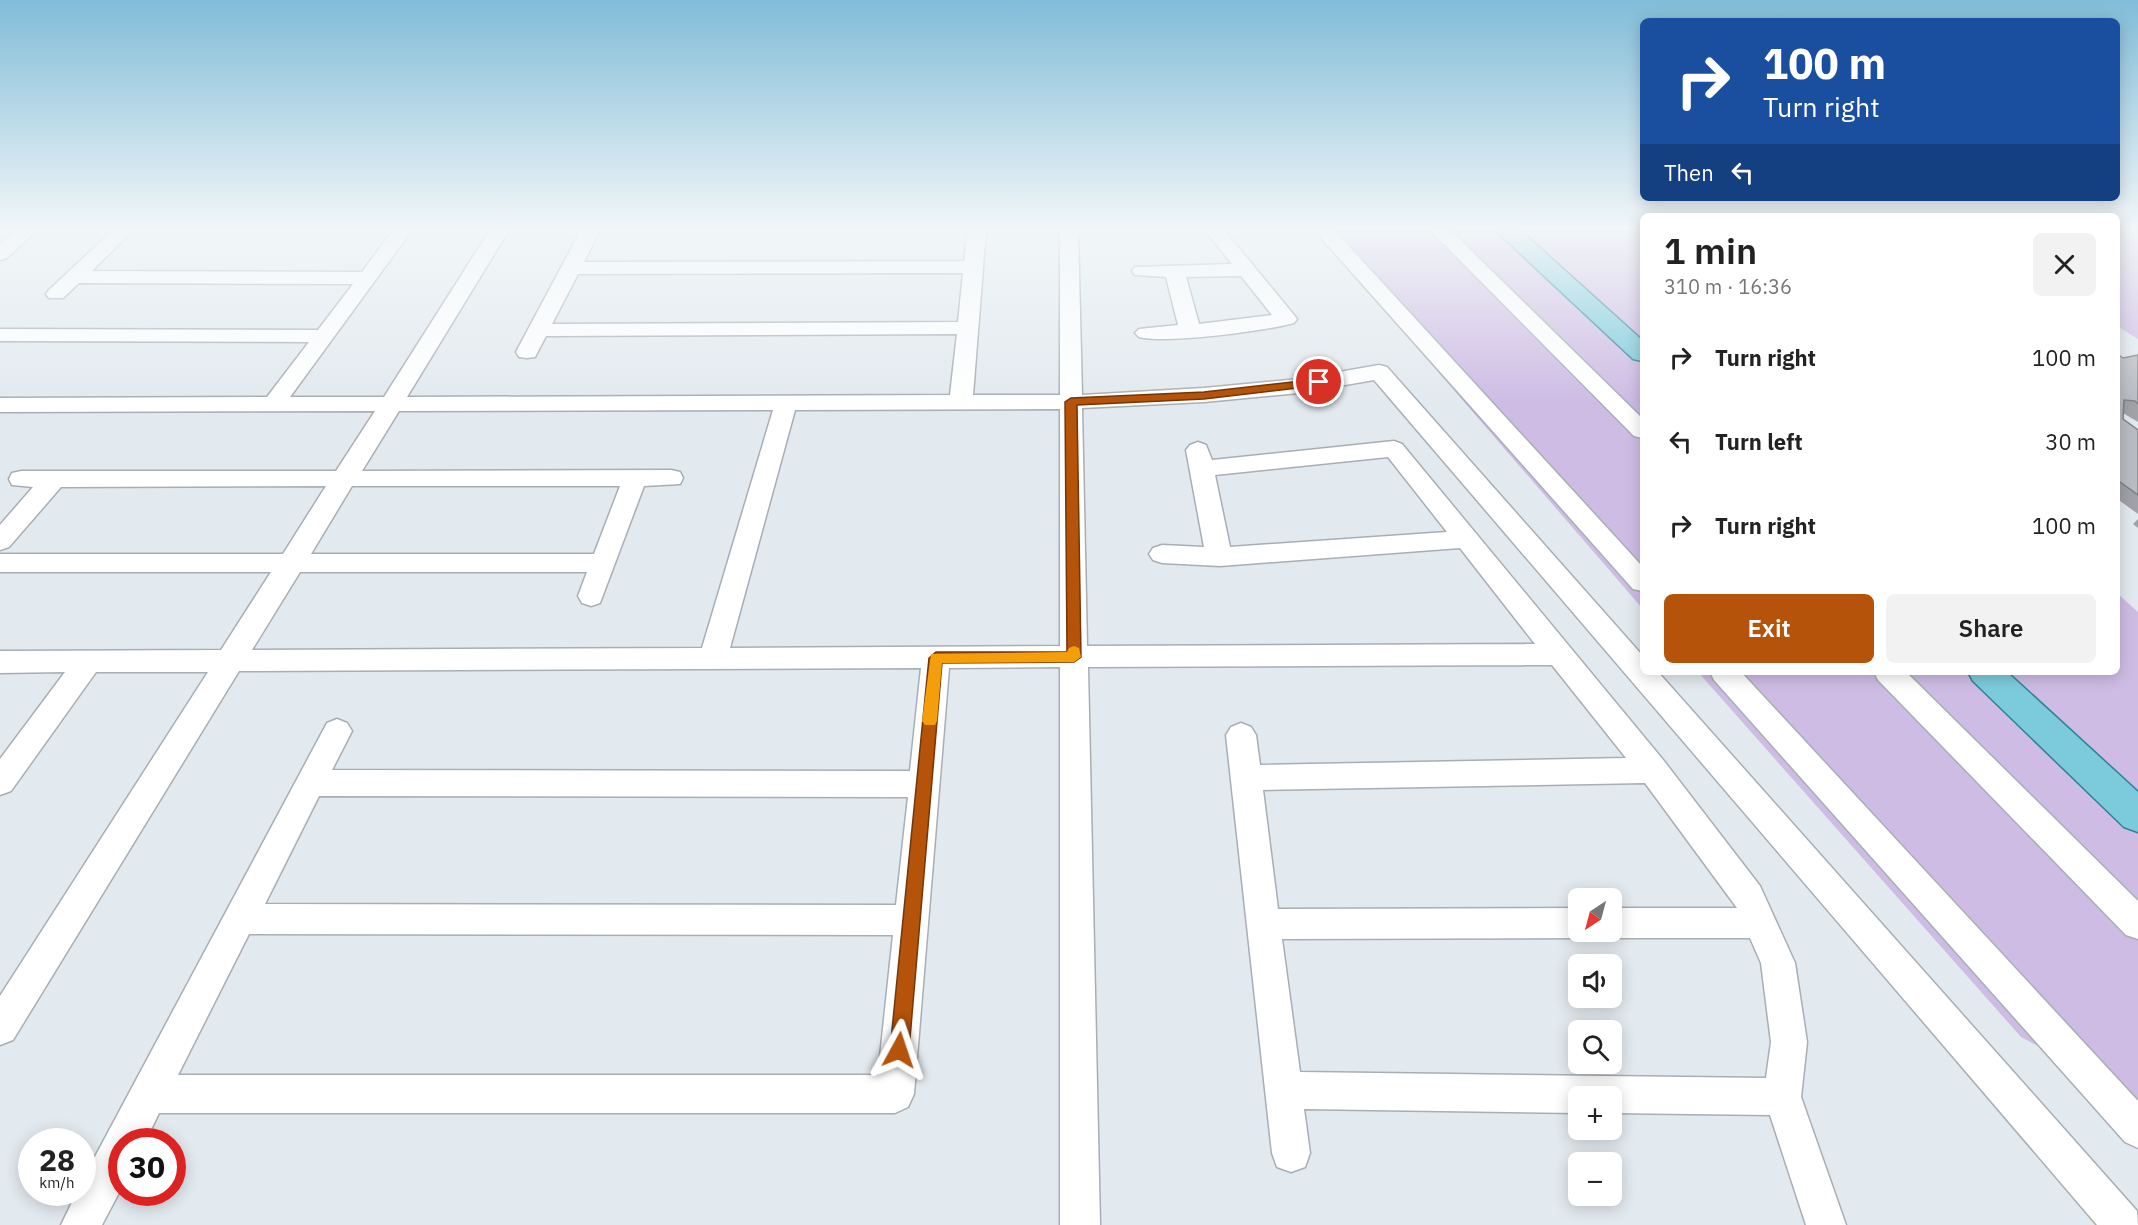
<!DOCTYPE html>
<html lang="en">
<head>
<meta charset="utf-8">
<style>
	body { margin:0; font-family:"IBM Plex Sans",sans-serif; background:#f2f2f2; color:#222; height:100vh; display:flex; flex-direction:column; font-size:22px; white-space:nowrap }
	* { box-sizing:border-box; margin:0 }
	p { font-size:20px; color:#767676 }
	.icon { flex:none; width:33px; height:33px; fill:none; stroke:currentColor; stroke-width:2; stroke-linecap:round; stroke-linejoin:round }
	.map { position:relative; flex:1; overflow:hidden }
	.sheet { position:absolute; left:1640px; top:213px; width:480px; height:462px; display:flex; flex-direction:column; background:#fff; border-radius:9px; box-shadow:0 3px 15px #0003 }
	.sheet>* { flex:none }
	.hud { position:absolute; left:1640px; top:18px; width:480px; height:183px; border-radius:9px; box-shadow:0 3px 15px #0003; background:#1a4fa0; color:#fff; overflow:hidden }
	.needle { width:39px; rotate:216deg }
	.buttons { position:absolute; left:1568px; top:888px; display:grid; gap:12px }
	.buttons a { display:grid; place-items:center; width:54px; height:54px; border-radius:9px; background:#fff; box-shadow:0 3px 15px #0003; font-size:30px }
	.speed { position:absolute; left:18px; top:1128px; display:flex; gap:12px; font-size:30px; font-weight:700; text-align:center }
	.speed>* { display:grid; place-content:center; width:78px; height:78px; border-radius:50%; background:#fff; box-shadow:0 3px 15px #0003; line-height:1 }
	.speed small { font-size:15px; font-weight:400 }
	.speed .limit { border:9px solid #d22; background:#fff; color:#111 }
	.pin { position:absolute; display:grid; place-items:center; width:51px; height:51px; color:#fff; margin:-26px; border:3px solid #fff; border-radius:50%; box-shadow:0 2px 6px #0007 }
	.me { position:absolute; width:66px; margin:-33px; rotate:5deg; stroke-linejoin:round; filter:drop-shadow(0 0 4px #0008) }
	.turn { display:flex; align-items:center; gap:21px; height:126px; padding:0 24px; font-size:27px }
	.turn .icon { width:78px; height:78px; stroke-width:2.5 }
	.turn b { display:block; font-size:42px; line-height:51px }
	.then { display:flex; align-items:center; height:57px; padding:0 24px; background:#0003; gap:12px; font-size:22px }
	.round { display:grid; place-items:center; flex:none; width:63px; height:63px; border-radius:9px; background:#f2f2f2 }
	.overview { display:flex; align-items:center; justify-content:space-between; height:102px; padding:0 24px }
	h1 { font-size:36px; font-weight:600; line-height:45px }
	.action { display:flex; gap:12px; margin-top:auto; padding:12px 24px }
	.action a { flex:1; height:69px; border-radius:9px; background:#b45309; color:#fff; font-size:24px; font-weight:600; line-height:69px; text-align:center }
	.action a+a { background:#f2f2f2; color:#222 }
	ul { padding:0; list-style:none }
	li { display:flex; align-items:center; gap:18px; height:84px; padding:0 24px }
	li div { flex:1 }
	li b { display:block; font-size:22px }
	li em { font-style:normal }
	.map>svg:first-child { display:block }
</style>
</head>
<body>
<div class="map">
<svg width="2138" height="1225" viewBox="0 0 2138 1225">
	<rect width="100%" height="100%" fill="#e3eaef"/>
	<g fill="#cfbce5">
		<path d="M1322 230H1642V608L1364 286Z"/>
		<path d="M2117 230H2138V339L2117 326Z"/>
		<path d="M2117 593 2138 612V1099L2021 1037 1698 672H2116Z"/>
	</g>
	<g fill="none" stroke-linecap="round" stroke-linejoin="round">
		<defs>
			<g id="minor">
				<path d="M16 230H37L7 258 0 260V244Z"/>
				<path d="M113 230H133L92 271 362 272 393 230H412L290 397H384L490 230H509L407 397 950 395 957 334 546 336 535 357 527 358 519 357 516 352 581 230H600L584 262 964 261 968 230H986L973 395H1060V230H1078L1082 395 1204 388 1299 379 1379 365 1387 367 1642 655V672H1658L2137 1211 2138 1225H2097L1374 380 1299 393 1204 402 1082 408 1087 646 1535 644 1460 548 1220 566 1162 563 1153 560 1149 554 1153 548 1162 545 1204 547 1186 450 1190 445 1198 442 1206 445 1212 460 1394 441 1402 444 1664 761 1760 886 1795 963 1807 1042 1801 1097 1846 1225H1806L1770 1115 1611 1113V1096H1578V1113L1304 1109 1310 1153 1305 1167 1291 1172 1277 1167 1272 1153 1226 735 1231 727 1241 723 1251 727 1256 735 1260 765 1626 758 1552 665 1088 667 1100 1225H1060V667L949 668 914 1094 908 1107 895 1113H159L145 1142H122V1187L102 1225H61L77 1192H82V1181L327 723 337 719 347 723 352 731 332 770 910 771 921 668 239 671 13 1040 0 1045V996L208 672H96L11 791 0 795V759L65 672 0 673V651L221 650 271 572H0V554H283L326 486 61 487 9 547 0 550V525L33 487 12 485 9 479 12 473 21 471H336L375 411 0 412V398L267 397 309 342 0 341V329L318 330 353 284 79 283 63 298H49L46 294 49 290ZM963 273 958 322 552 324 578 274ZM1060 409V646L730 648 795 410ZM773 410 702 648 252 650 300 572H587L578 596 582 603 591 606 600 603 644 486 680 484 683 478 680 472 671 470 362 471 399 411ZM1388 457 1447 532 1230 547 1215 475ZM352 486H620L594 554H311ZM1645 783 1737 908H1611V932H1598L1611 938H1750L1761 963 1771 1042 1766 1078 1300 1072 1282 939 1578 938 1591 932H1578V908L1278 909 1263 790ZM319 796 908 797 896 905 265 904ZM249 934 893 935 878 1075H178Z"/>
				<path d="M1205 230H1224L1294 315 1297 319 1294 323C1264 331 1166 344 1139 337L1135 333 1139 329 1178 325 1166 277 1135 275 1132 271 1135 267 1232 264ZM1241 276 1272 315 1199 324 1186 277Z"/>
				<path d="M1314 230H1334L1642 566V591L1633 589Z"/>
				<path d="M1430 230H1450L1642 418V438L1634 436Z"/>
				<path d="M1710 672H1741L2138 1101V1148L2125 1142 1714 680Z"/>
				<path d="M1874 672H1906L2138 901V939L2126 935 1878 680Z"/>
			</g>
			<g id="major">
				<path d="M1495 230H1520L1642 340V361L1633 359Z"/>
				<path d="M1968 672H2007L2138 792V832L2124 827 1973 681Z"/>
			</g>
		</defs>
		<use href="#minor" stroke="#a8aeb3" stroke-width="3"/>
		<use href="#major" stroke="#2c8395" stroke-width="3"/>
		<use href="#minor" fill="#fff" fill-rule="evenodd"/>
		<use href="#major" fill="#7ccbdc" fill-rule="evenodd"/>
	</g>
	<g fill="#a0a2a8">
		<path d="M2116 353 2123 358 2138 355V422L2123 413V419L2138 430V514L2116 498Z"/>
		<path d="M2138 519V528L2133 524Z"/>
	</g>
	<path fill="#babcc3" stroke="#828488" stroke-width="1.5" d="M2116 353 2123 358 2138 355V404L2135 401 2124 400 2123 419 2138 430V495L2116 479Z"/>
	<linearGradient id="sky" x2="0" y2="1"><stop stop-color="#81bcd8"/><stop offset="0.57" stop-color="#f2f6f8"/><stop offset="1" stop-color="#f2f6f8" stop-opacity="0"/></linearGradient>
	<rect width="2138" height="402" fill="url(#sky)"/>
	<path fill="#b45309" stroke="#753606" stroke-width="1.5" d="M1319 379 1323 380V385L1204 399 1077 405 1081 657 1074 662 942 663 909 1050 906 1057 899 1059 893 1057 890 1050 929 658 936 652H1067L1065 402 1071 398 1204 392Z"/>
	<path fill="#f59e0b" d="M1074 646 1079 648 1081 657 1074 662 942 663 937 721 935 725H925L922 721 931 654 1067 652 1069 648Z"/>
</svg>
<div class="buttons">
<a><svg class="needle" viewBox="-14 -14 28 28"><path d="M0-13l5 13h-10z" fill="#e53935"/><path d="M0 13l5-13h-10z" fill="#767676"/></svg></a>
<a><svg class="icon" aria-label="sound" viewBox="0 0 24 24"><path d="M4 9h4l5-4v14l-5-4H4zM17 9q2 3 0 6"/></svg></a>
<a><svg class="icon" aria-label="search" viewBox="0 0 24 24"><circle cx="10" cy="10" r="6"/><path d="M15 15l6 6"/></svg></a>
<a>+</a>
<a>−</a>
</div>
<div class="speed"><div>28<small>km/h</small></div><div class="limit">30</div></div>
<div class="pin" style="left:1319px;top:382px;background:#d93025"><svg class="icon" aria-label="arrive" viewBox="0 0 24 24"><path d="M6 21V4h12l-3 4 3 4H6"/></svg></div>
<svg class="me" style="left:899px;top:1050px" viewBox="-20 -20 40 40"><path d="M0-17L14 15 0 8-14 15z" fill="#b45309" stroke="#fff" stroke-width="4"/></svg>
<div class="hud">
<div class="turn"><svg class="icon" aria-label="right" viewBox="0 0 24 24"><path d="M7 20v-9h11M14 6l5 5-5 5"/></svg><div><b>100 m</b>Turn right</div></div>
<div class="then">Then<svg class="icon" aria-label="left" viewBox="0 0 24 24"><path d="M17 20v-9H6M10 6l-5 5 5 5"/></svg></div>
</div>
<section class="sheet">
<div class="overview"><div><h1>1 min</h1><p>310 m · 16:36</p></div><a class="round"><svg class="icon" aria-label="close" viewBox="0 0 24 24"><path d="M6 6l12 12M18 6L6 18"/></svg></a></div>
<ul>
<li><svg class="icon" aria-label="right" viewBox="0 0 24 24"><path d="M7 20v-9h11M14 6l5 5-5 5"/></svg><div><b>Turn right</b></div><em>100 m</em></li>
<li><svg class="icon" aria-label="left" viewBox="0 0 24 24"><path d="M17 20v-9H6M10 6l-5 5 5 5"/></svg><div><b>Turn left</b></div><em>30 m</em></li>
<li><svg class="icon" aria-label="right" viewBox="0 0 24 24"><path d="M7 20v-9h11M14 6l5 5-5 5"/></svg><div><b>Turn right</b></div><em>100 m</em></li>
</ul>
<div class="action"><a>Exit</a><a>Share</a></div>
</section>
</div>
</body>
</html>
